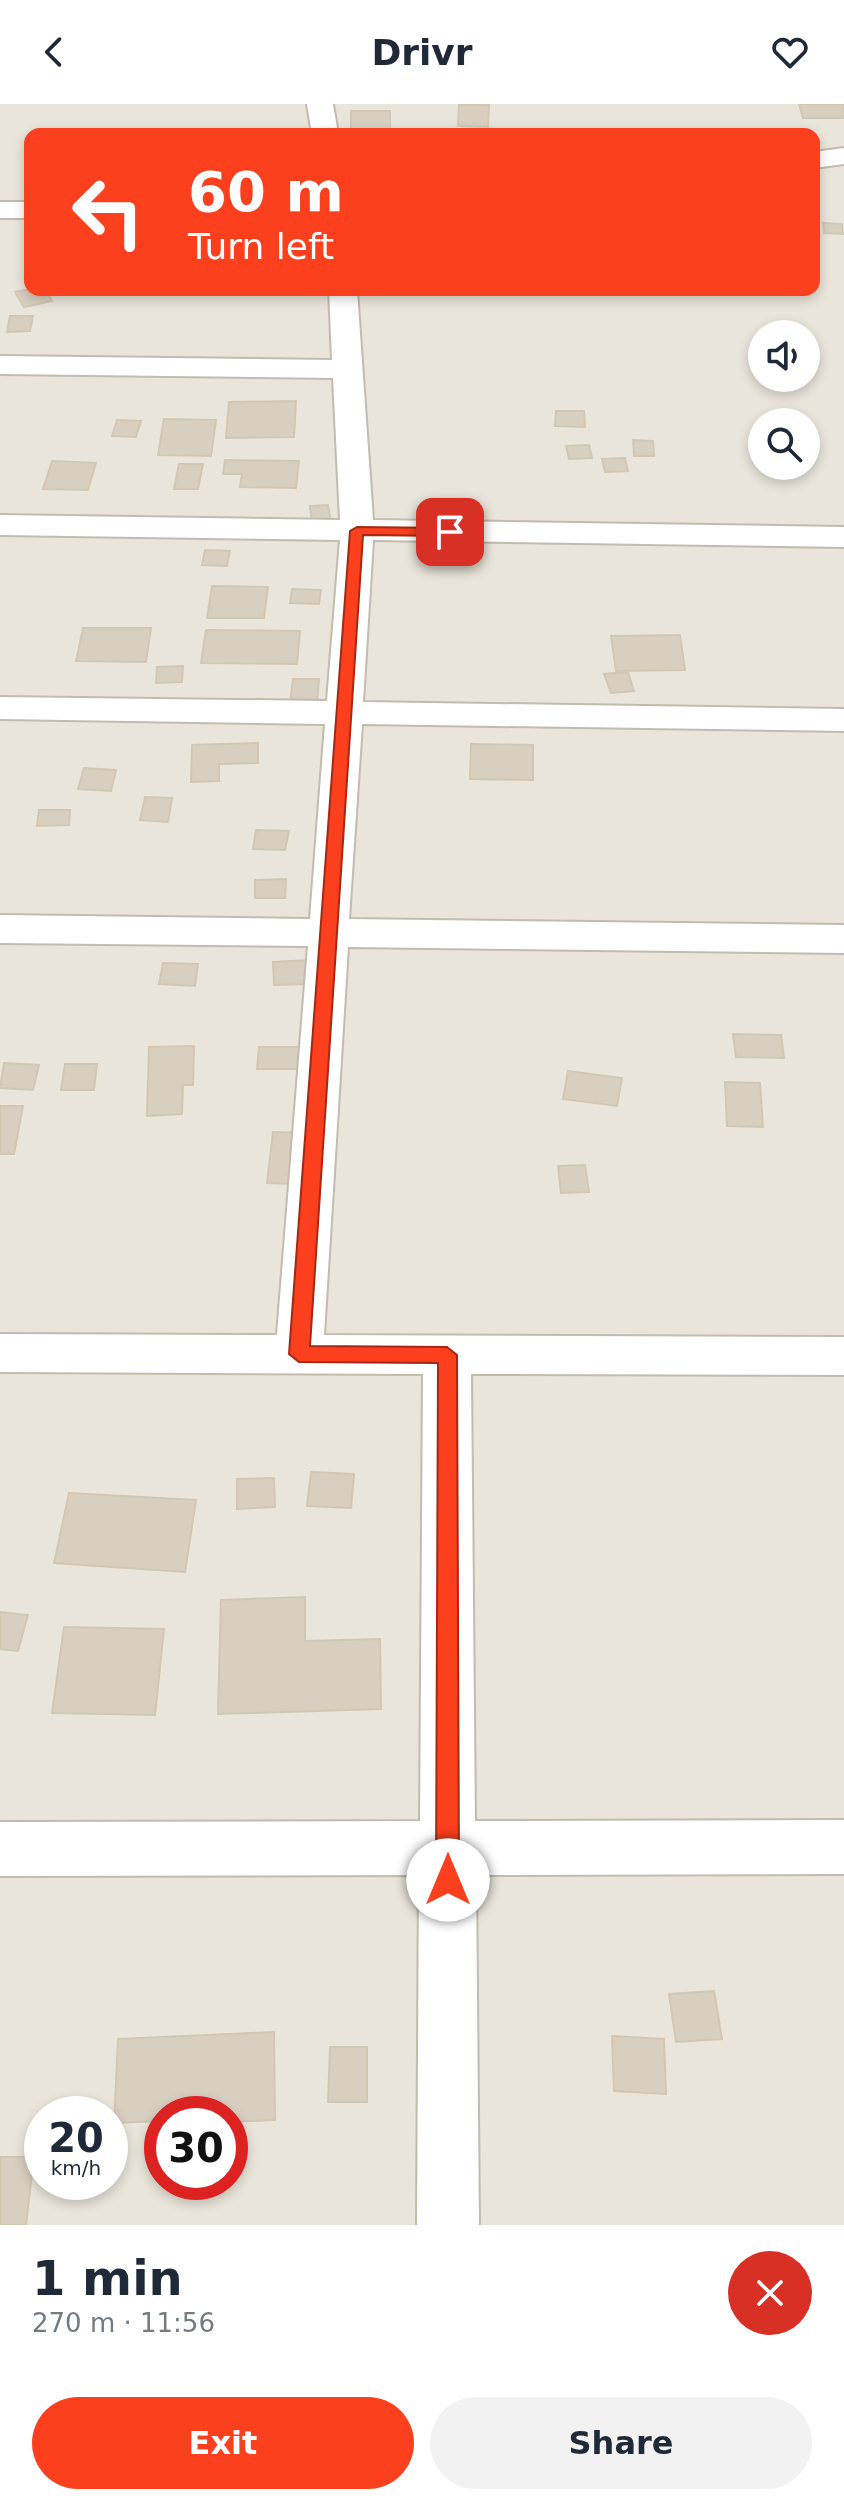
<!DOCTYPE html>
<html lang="en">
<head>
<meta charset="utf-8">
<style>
	body { margin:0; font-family:"DejaVu Sans",sans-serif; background:#f2f2f3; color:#1f2937; height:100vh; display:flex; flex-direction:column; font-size:30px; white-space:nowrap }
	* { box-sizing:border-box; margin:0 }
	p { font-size:26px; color:#747a83 }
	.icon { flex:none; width:44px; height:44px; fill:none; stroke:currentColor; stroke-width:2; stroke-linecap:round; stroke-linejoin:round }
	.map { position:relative; height:2121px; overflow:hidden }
	.details { display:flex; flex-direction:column; background:#fff; flex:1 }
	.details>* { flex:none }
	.banner { position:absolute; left:24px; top:24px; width:796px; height:168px; border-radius:16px; box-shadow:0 4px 12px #0003; background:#fc3f1d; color:#fff; overflow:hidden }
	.controls { position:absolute; left:748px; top:216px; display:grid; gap:16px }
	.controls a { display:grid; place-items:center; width:72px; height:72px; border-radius:50%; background:#fff; box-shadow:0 4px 12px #0003; font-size:40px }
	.speed { position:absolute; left:24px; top:1992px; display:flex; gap:16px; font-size:40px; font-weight:700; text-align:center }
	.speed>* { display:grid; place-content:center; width:104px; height:104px; border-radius:50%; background:#fff; box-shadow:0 4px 12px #0003; line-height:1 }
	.speed small { font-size:20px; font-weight:400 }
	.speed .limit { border:12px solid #d22; background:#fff; color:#111 }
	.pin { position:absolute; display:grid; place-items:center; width:68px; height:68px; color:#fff; margin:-34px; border-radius:16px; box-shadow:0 4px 12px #0006 }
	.me { position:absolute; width:88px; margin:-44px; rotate:0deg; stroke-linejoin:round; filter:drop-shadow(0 0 6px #0008) }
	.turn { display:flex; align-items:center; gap:28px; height:168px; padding:0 32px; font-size:36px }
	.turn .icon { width:104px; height:104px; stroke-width:2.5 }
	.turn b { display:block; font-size:56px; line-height:68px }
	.round { display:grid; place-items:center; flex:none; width:84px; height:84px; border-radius:42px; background:#f2f2f3 }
	.summary { display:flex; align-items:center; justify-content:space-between; height:136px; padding:0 32px }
	h1 { font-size:48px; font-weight:800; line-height:60px }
	.primary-button { display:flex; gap:16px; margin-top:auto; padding:16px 32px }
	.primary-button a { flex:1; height:92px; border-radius:48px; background:#fc3f1d; color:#fff; font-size:32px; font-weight:800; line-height:92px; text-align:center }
	.primary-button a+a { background:#f2f2f3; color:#1f2937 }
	header { display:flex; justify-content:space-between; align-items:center; height:104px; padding:0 32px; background:#fff; font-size:36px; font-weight:800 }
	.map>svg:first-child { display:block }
</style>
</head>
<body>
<header><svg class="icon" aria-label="back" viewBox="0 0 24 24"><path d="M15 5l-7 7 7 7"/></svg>Drivr<svg class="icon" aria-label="heart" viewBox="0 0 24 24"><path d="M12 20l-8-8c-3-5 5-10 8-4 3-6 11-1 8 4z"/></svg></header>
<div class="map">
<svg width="844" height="2121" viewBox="0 0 844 2121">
	<rect width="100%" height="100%" fill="#f6f3ec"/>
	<path fill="#eae5da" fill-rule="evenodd" d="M0 0H844V2121H0ZM30 30H814V186H30ZM762 230H806V274H762ZM762 318H806V362H762ZM42 2010H110V2078H42ZM162 2010H230V2078H162Z"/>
	<g fill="#d8cfc1" stroke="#d3c7b4" stroke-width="2">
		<path d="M799 0H844V14H803Z"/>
		<path d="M459 1H489L488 23 458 22Z"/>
		<rect x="351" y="7" width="39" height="18"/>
		<path d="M823 119 842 120 843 130 824 129Z"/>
		<path d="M30 185 45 186 52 197 24 203 15 188Z"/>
		<path d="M10 212H33L30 227 7 228Z"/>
		<path d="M296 297 294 333 226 334 229 298Z"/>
		<path d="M556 307H584L585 323 555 322Z"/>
		<path d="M164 315 216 316 211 352 158 351Z"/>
		<path d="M117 316 141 317 136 333 112 332Z"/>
		<path d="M633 336 653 337 654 352H634Z"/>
		<path d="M589 341 592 354 569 355 566 342Z"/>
		<path d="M625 354 628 367 605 368 602 355Z"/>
		<path d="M225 356 299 357 296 384 240 383 242 370H223Z"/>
		<path d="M52 357 96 359 88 386 43 385Z"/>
		<path d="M179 360H203L198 385H174Z"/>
		<path d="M328 401 331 419 312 420 310 402Z"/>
		<path d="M205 446 230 447 227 462 202 461Z"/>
		<path d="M212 482 268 483 264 514H207Z"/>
		<path d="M292 485 321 486 319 500 290 499Z"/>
		<path d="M83 524H151L146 558 76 557Z"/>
		<path d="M206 526 300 527 297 560 201 559Z"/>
		<path d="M680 531 685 566 616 567 611 532Z"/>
		<path d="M183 562 182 578 156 579 157 563Z"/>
		<path d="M628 568 634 587 611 589 604 570Z"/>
		<path d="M293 575H319L317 599H290Z"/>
		<path d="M258 639V659L219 660V677L191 678 192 641Z"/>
		<path d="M471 640 533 641V676L470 675Z"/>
		<path d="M84 664 116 666 111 687 78 685Z"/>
		<path d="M145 693 172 694 168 718 140 716Z"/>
		<path d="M39 706H70L69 721 37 722Z"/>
		<path d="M256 726 289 727 285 746 253 745Z"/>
		<path d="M286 775 285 794H255V776Z"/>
		<path d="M310 856V880L274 881 273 858Z"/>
		<path d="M163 859 198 860 195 882 159 880Z"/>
		<path d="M733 930 781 931 784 954 736 953Z"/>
		<path d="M194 942 193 981H183L182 1010 147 1012 149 943Z"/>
		<path d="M259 943H306L305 965H257Z"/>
		<path d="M4 959 39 961 33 986 0 984Z"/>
		<path d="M65 960H97L94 986H61Z"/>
		<path d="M568 967 622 974 617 1002 563 995Z"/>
		<path d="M725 978 760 979 763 1023 727 1022Z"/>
		<path d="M0 1002H23L14 1050H0Z"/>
		<path d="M273 1028 304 1029 299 1080 267 1079Z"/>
		<path d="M585 1061 589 1088 561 1089 558 1062Z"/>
		<path d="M311 1368 354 1370 351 1404 307 1402Z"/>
		<path d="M274 1374 275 1403 237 1405V1375Z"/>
		<path d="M69 1389 196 1396 185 1468 54 1459Z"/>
		<path d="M305 1493V1537L380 1535 381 1605 218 1610 221 1496Z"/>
		<path d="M0 1508 28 1511 18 1547 0 1545Z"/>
		<path d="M64 1523 164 1525 155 1611 52 1609Z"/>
		<path d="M714 1887 722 1935 676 1938 669 1890Z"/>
		<path d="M274 1928 275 2016 230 2018V2010H162V2017L114 2019 118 1935Z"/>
		<path d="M612 1932 664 1935 666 1990 614 1987Z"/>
		<path d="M330 1943H367V1998H328Z"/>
		<path d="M0 2053H34L26 2121H0Z"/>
	</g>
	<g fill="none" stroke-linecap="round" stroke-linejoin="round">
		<defs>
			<g id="minor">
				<path d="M307 0H333L338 30H312Z"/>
				<path d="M844 44V60L814 64V48Z"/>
				<rect x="0" y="98" width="30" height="16"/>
				<path d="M329 186H357L373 416 844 423V443L373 436 363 598 844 605V627L362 620 349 815 844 821V849L348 843 324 1231 844 1233V1271L471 1270 475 1717 844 1716V1770L476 1771 479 2121H417L419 1771 0 1772V1718L420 1717 423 1270 0 1268V1230L277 1231 308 842 0 839V811L310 815 325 620 0 615V593L327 597 340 436 0 431V411L340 416 333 274 0 270V252L332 256Z"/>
			</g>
		</defs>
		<use href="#minor" stroke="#c2bbae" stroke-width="4"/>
		<use href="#minor" fill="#fff" fill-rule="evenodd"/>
	</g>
	<path fill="#fc3f1d" stroke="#a42913" stroke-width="2" d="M357 423 450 424 457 428 450 432 363 431 310 1242 447 1243 457 1251 459 1776 456 1784 448 1787 439 1784 436 1776 438 1259 299 1258 289 1250 350 427Z"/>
</svg>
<div class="controls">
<a><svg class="icon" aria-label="sound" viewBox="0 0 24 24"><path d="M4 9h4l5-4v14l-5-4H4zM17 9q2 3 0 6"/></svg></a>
<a><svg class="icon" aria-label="search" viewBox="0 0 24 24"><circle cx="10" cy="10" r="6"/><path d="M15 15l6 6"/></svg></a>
</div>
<div class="speed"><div>20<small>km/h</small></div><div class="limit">30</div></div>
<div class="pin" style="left:450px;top:428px;background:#d93025"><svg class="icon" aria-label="arrive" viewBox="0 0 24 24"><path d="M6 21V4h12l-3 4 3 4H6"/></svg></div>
<svg class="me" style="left:448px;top:1776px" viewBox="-20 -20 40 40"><circle r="19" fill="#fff"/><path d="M0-13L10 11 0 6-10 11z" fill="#fc3f1d"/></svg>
<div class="banner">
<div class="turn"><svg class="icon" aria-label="left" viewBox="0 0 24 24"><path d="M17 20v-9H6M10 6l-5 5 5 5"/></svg><div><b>60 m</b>Turn left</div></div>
</div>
</div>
<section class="details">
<div class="summary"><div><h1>1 min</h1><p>270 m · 11:56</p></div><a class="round" style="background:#d93025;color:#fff"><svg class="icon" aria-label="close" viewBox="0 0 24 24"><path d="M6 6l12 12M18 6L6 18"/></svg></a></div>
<div class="primary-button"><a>Exit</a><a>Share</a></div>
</section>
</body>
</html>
